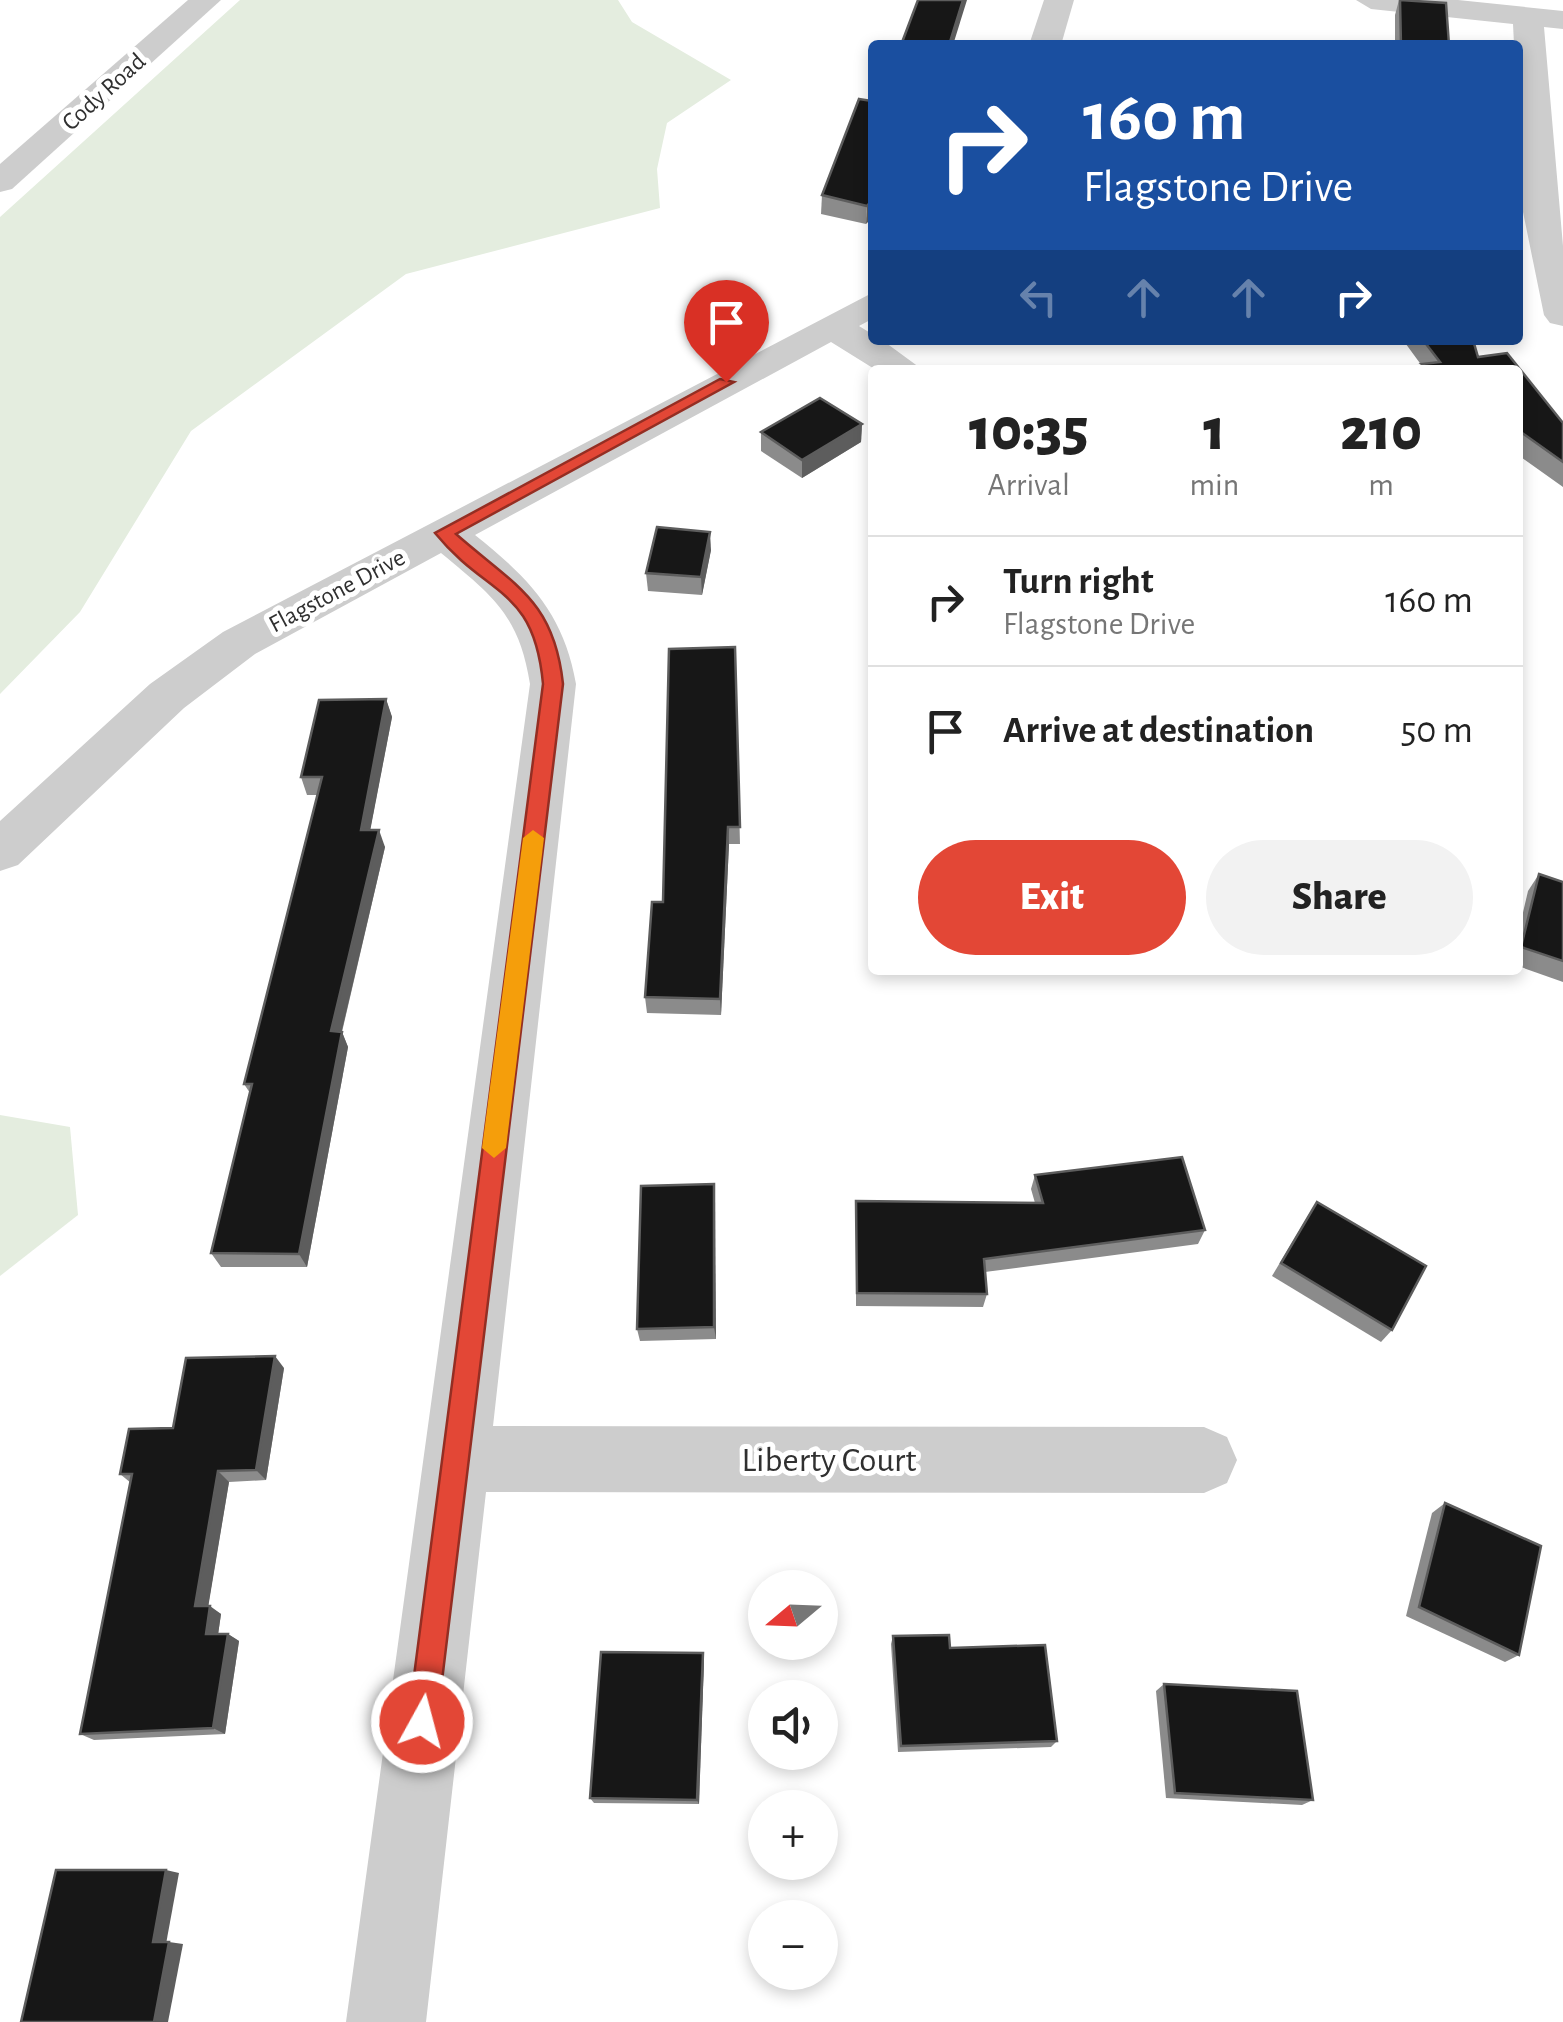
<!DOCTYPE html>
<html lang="en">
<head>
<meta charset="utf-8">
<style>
	body { margin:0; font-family:"Alegreya Sans",sans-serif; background:#f2f2f2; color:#222; height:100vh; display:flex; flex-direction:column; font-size:38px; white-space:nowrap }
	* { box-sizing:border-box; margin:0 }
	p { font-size:32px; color:#767676 }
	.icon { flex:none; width:55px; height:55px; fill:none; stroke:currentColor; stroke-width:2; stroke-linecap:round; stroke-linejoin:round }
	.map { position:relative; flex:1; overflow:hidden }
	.sheet { position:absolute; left:868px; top:365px; width:655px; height:610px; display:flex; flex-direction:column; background:#fff; border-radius:10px; box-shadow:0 5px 15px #0003 }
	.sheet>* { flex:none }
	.banner { position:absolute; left:868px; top:40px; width:655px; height:305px; border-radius:10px; box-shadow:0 5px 15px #0003; background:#1a4fa0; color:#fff; overflow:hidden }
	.needle { width:65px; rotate:251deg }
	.buttons { position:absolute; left:748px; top:1570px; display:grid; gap:20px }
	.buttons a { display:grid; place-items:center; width:90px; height:90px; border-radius:50%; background:#fff; box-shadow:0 5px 15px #0003; font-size:50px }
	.pin { position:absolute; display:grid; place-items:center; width:85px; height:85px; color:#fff; margin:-102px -42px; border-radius:50% 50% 50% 0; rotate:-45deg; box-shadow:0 0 10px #0007 }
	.pin .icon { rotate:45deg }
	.me { position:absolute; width:110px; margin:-55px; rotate:7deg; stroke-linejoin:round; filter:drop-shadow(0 0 8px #0008) }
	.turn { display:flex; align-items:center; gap:35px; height:210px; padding:0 50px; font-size:45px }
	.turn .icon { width:130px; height:130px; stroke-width:2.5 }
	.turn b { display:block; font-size:70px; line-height:85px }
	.lanes { display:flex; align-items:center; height:95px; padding:0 50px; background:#0003; justify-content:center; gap:50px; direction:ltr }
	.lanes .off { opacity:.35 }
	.eta { display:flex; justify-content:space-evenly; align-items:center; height:170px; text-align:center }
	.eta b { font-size:60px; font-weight:800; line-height:70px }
	.button { display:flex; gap:20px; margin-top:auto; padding:20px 50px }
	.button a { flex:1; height:115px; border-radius:60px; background:#e34736; color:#fff; font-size:40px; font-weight:800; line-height:115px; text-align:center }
	.button a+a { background:#f2f2f2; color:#222 }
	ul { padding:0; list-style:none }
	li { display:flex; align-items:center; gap:30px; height:130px; padding:0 50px; border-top:2px solid #e0e0e0 }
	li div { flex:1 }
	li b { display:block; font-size:38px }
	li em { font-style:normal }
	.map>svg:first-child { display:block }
</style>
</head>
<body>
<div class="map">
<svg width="1563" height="2022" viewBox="0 0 1563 2022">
	<rect width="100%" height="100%" fill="#fff"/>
	<g fill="#e4eddf">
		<path d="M240 0H618L632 22 731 80 667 123 657 169 660 208 406 274 191 431 80 612 0 694V217Z"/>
		<path d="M0 1115 70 1127 78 1215 0 1276Z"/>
	</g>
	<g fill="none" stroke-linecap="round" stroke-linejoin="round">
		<g fill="#cdcdcd" fill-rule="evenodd">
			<path d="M188 0H221L12 189 0 192V164Z"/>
			<path d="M1044 0H1074L1061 45H1029Z"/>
			<path d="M1356 0H1458L1563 11V29L1544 27 1563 246V326L1550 323 1544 315 1522 207 1513 24 1371 9Z"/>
			<path d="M872 293V319L859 326 872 334V340H882L923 370H876L831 342 475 535C529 578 564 614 576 684L493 1426 1204 1427 1227 1437 1237 1460 1227 1483 1204 1493 486 1492 426 2022H346L530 684C519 615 493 596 441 553L255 654 184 708 18 865 0 871V821L150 684 223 632Z"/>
		</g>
	</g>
	<g fill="#8b8b8b">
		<path d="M1399 0 1449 45H1395V15Z"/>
		<path d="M872 101 866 224 821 214 822 195Z"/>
		<path d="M1403 340H1473L1478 357 1507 353 1563 423V487L1518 455V370H1420L1422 366Z"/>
		<path d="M862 424 861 442 802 478 761 451V432Z"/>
		<path d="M711 550 702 595 648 591 646 573Z"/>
		<path d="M735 647 740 844H729L721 1015 647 1013 645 997Z"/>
		<path d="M386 699 392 717 370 830 385 847 342 1032 348 1047 307 1267H221L211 1253 250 1093 244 1084 318 795H307L301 777Z"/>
		<path d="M1539 874 1563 882V982L1518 966V934L1528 891Z"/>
		<path d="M1035 1175 1205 1230 1198 1244 985 1272 987 1294 983 1307 856 1306V1201L1035 1203 1031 1189Z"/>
		<path d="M714 1184 716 1339 640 1341 637 1329Z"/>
		<path d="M1308 1216 1392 1330 1381 1342 1272 1276Z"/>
		<path d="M284 1368 266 1480 229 1482 208 1606 221 1614 218 1634H228L239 1641 225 1734 94 1740 80 1734 131 1483 120 1474 173 1428Z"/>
		<path d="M1445 1503 1519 1655 1505 1662 1406 1616 1432 1513Z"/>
		<path d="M893 1636 950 1648 1057 1741 1051 1747 898 1752 891 1644Z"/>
		<path d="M704 1661 699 1804 594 1803 590 1798Z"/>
		<path d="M1164 1684 1313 1800 1302 1805 1166 1798 1156 1691Z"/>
	</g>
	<g fill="#5d5d5d">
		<path d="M963 0H967L953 45H949Z"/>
		<path d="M872 200V218L866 224 867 206Z"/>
		<path d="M862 424 861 442 802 478V460Z"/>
		<path d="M710 532 711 550 702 595 701 577Z"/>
		<path d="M386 699 392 717 367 847 361 830Z"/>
		<path d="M728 827 729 844 721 1015 720 999Z"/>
		<path d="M379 830 385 847 338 1047 331 1031Z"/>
		<path d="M342 1032 348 1047 307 1267 299 1254Z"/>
		<path d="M714 1184 715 1198 716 1339 714 1327Z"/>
		<path d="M275 1356 284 1368 266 1480 256 1470Z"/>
		<path d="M218 1471 229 1482 207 1614 195 1606Z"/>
		<path d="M210 1606 221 1614 217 1642 206 1634Z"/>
		<path d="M228 1634 239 1641 225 1734 213 1728Z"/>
		<path d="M703 1653 704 1661 699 1804 697 1800Z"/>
		<path d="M166 1870 179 1873 166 1944 153 1942Z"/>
		<path d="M169 1942 183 1944 168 2022H154Z"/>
	</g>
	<g fill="#171717" stroke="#5d5d5d" stroke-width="2.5">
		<path d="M918 0H963L949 45H901Z"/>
		<path d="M1400 0 1446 3 1449 45H1401Z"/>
		<path d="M859 99 872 101V200L867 206 822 195Z"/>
		<path d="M1423 340H1473L1478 357 1507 353 1563 423V462L1518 430V370H1431L1422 364 1440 362Z"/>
		<path d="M820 398 862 424 802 460 761 432Z"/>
		<path d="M657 527 710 532 701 577 646 573Z"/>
		<path d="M735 647 740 827H728L720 999 645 997 652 902H663L669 649Z"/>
		<path d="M386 699 361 830H379L331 1031 342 1032 299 1254 211 1253 252 1084H244L322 777H301L319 700Z"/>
		<path d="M1539 874 1563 882V961L1521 947Z"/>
		<path d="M1182 1157 1205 1230 984 1259 987 1294 857 1293 856 1201 1043 1203 1035 1175Z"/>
		<path d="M714 1184V1327L637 1329 641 1186Z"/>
		<path d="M1317 1202 1426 1266 1392 1330 1281 1263Z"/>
		<path d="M275 1356 256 1470 218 1471 195 1606H210L206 1634H228L213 1728 80 1734 132 1474H120L129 1429 173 1428 186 1358Z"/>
		<path d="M1445 1503 1541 1546 1519 1655 1419 1607Z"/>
		<path d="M949 1635 950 1648 1045 1645 1057 1741 901 1746 893 1636Z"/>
		<path d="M601 1652 703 1653 697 1800 590 1798Z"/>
		<path d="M1164 1684 1297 1691 1313 1800 1175 1793Z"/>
		<path d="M56 1870H166L153 1942H169L154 2022H21Z"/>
	</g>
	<path fill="#e34736" stroke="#942e23" stroke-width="2.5" d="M720 379 734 382 456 534C515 586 554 600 563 684L437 1722 433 1733 422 1737 412 1733 408 1722 543 684C534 586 488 598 435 533Z"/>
	<path fill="#f59e0b" d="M533 830 544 838 506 1148 494 1158 482 1148 523 838Z"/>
	<g text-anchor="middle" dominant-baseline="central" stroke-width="10" stroke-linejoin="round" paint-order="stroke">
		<g font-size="25" fill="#303030" stroke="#fff">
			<text transform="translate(104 92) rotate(-42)">Cody Road</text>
			<text transform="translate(337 591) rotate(-28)">Flagstone Drive</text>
		</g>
		<g font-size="35" fill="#303030" stroke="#fff">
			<text x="829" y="1460">Liberty Court</text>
		</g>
	</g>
</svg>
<div class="buttons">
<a><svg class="needle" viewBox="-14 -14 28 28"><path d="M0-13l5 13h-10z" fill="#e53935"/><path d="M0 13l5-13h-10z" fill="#767676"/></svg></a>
<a><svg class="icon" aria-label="sound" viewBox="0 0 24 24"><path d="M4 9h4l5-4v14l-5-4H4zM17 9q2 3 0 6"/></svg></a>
<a>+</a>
<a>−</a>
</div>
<div class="pin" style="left:726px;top:382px;background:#d93025"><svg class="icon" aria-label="arrive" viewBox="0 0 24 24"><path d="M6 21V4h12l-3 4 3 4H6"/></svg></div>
<svg class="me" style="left:422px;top:1722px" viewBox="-20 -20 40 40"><circle r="17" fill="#e34736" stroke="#fff" stroke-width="3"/><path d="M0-11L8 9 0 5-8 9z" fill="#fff"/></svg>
<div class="banner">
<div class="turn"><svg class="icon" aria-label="right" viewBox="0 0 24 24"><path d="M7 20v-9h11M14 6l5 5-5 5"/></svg><div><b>160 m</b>Flagstone Drive</div></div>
<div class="lanes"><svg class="icon off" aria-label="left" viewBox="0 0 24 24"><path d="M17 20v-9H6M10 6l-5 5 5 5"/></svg><svg class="icon off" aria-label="ahead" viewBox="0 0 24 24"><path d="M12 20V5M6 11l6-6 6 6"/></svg><svg class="icon off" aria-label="ahead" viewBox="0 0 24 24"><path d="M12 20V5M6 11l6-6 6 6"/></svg><svg class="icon" aria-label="right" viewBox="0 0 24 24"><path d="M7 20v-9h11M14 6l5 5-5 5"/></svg></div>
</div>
<section class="sheet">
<div class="eta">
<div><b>10:35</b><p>Arrival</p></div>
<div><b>1</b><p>min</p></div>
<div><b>210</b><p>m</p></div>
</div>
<ul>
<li><svg class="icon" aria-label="right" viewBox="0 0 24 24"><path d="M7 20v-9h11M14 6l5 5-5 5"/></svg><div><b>Turn right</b><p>Flagstone Drive</p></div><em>160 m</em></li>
<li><svg class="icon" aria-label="arrive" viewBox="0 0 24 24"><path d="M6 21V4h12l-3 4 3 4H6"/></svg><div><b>Arrive at destination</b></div><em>50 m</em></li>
</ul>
<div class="button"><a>Exit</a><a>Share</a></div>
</section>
</div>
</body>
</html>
